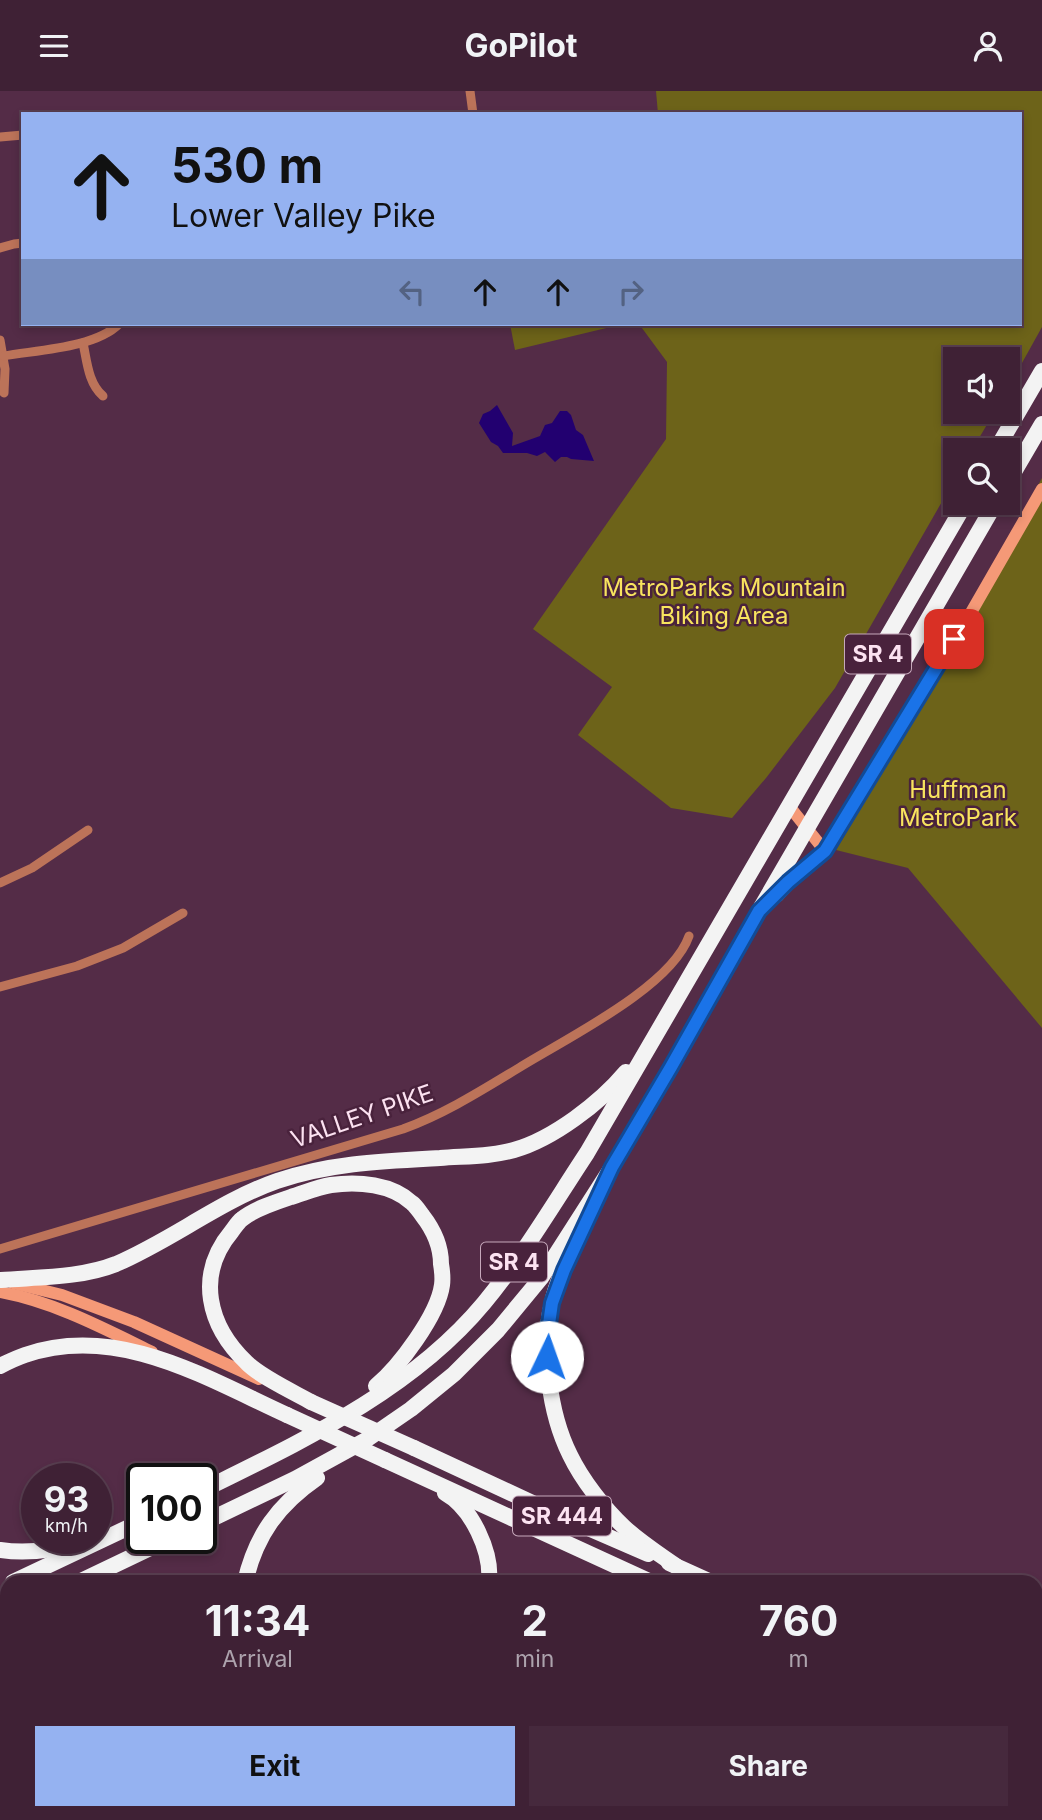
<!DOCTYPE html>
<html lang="en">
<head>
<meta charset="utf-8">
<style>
	body { margin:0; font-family:Inter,sans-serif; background:#46293d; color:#f1f3f6; height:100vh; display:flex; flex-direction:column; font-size:26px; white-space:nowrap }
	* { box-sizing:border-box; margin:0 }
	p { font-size:23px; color:#ada3ad }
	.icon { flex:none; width:38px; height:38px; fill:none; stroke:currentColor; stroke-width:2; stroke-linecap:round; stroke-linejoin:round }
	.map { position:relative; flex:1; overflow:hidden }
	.side { position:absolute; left:0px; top:1484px; width:1043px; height:245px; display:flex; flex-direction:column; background:#3f2135; border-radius:21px 21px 0 0; box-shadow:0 4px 10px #0003,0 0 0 2px #583e50 }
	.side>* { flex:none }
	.guide { position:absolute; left:21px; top:21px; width:1001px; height:214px; border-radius:0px; box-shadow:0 4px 10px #0003,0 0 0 2px #583e50; background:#95b2f1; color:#111; overflow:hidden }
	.controls { position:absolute; left:943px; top:256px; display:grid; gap:14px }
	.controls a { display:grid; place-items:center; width:77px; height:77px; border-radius:0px; background:#3f2135; box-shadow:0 4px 10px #0003,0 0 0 2px #583e50; font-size:35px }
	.speed { position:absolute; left:21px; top:1372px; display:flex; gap:14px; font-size:35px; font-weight:700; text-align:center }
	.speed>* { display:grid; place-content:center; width:91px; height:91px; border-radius:50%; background:#3f2135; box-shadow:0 4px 10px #0003,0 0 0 2px #583e50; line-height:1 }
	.speed small { font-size:18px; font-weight:400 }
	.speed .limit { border:4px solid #111; border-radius:10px; background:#fff; color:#111 }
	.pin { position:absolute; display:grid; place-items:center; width:60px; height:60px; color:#fff; margin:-30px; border-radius:14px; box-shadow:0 4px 10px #0006 }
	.me { position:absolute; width:77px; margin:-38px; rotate:3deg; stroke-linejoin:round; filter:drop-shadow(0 0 5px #0008) }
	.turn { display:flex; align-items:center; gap:24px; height:147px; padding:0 35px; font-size:32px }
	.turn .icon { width:91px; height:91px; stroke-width:2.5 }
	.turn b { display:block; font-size:49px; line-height:60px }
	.lanes { display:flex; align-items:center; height:66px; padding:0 35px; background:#0003; justify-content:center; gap:35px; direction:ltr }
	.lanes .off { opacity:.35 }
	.eta { display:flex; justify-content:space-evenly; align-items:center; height:119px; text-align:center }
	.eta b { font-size:42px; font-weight:700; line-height:49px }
	.primary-button { display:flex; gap:14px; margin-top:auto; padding:14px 35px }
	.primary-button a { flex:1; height:80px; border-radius:0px; background:#95b2f1; color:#111; font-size:28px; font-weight:700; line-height:80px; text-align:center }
	.primary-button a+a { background:#46293d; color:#f1f3f6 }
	header { display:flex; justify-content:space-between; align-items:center; height:91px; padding:0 35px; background:#3f2135; font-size:32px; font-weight:700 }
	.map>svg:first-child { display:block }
</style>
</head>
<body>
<header><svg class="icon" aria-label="menu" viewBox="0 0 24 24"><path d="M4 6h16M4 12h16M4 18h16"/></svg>GoPilot<svg class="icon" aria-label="person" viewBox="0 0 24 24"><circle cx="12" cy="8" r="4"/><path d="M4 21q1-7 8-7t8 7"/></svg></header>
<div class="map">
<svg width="1042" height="1729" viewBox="0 0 1042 1729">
	<rect width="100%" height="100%" fill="#542c47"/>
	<g fill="#6d6319">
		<path d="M656 0H1042V236L1008 297V268H956V320H995L972 359H956L955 388 835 597 766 687 732 727 671 717 578 644 612 596 533 538 666 348 667 271 639 233H1020V23H658Z"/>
		<path d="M510 233H623L515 259Z"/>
		<path d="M1042 387V937L908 777 836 759 862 715Z"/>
		<path d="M0 1572 7 1573V1722H1036V1679L1042 1681V1729H0Z"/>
	</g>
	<g fill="#220070">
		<path d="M497 314 513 342 512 355 540 345 545 334 552 332 560 320H567L571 324 576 339 583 344 594 370 571 368 567 366H561L555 371 545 361 537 365 527 362H503L498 355 491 351 479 332 483 323 490 320Z"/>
		<path d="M7 1677V1722H728L766 1729H0V1684Z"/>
	</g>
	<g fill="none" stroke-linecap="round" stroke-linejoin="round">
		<g stroke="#bc7359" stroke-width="9">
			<path d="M470 0 473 23"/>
			<path d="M0 46 23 44"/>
			<path d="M0 157 14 153 23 152"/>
			<path d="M0 249 5 278 4 302"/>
			<path d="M83 252C87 270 88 292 103 305"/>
			<path d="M4 265C37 259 95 257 119 233"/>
			<path d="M0 792 32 777 88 739"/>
			<path d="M0 896 77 875 123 857 183 822"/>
			<path d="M0 1158 403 1038C444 1023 479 1001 517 978 563 949 671 897 689 845"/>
		</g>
		<g stroke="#f59977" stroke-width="12">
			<path d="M789 715 825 760 969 525 1042 398"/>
			<path d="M13 1192 62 1204 134 1231 259 1288"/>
			<path d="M0 1201C54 1211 103 1237 152 1261"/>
		</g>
		<g stroke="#f3f3f3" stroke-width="16">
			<path d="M996 359 1042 280"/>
			<path d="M1008 391 1042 333"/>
			<path d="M776 804 788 791 825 760"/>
			<path d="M585 1133C573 1159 558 1184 552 1212 541 1257 549 1322 570 1364 582 1389 604 1417 624 1436 640 1451 659 1463 676 1475"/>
			<path d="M1 1189C38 1186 81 1187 116 1173 172 1149 220 1110 277 1090 330 1072 384 1070 440 1067 464 1065 490 1066 514 1059 553 1048 600 1012 626 981"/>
			<path d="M0 1275C8 1271 16 1267 25 1264 117 1232 206 1287 287 1324"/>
			<path d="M311 1311C293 1301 261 1286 247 1272 208 1235 195 1184 232 1140 235 1136 238 1131 242 1128 254 1118 276 1111 291 1106 304 1102 318 1096 331 1094 358 1090 392 1093 412 1112 416 1115 419 1120 422 1124 433 1138 441 1155 441 1173 442 1179 443 1187 442 1194 438 1224 399 1276 376 1295"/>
			<path d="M414 1357 556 1423 648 1463"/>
			<path d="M385 1369 651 1491"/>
			<path d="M201 1400C302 1350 411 1300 484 1212 523 1165 554 1112 587 1062L966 411"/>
			<path d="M445 1402C472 1417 492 1461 489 1491"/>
			<path d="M201 1433 295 1388 366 1349 411 1318 454 1283 498 1239 541 1187 612 1076 671 976 759 820 996 411"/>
			<path d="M0 1459C27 1463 55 1459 81 1451"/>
			<path d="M669 1472 711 1491"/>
			<path d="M13 1491 142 1430"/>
			<path d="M79 1491 171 1447"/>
			<path d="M245 1491C256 1444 278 1414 317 1387"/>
			<path d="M0 1528 7 1525"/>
			<path d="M0 1552 7 1551"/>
			<path d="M1036 1640 1042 1643"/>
			<path d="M1036 1666 1042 1668"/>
		</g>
		<g stroke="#f3f3f3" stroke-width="16">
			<path d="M311 1311 414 1357"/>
			<path d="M287 1324 385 1369"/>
		</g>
	</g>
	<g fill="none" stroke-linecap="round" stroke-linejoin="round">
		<defs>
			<path id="route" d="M547 1266V1247L552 1212 564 1179 612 1076 671 976 759 820 788 791 825 760 954 548"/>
		</defs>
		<use href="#route" stroke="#114b97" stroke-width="18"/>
		<use href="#route" stroke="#1a73e8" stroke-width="12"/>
	</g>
	<g text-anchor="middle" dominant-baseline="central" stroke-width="5" stroke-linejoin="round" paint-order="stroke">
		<g fill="#49223c" stroke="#c6a8bb" stroke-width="2">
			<rect x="845" y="543.5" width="66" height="39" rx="5"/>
			<rect x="481" y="1151.5" width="66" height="39" rx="5"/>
			<rect x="513" y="1405.5" width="98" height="39" rx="5"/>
		</g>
		<g font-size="23" font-weight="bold" fill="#fce2f1">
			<text x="878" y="563">SR 4</text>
			<text x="514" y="1171">SR 4</text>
			<text x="562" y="1425">SR 444</text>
		</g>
		<g font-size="24" fill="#f8e45e" stroke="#49223c">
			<text x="724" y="496">MetroParks Mountain<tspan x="724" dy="28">Biking Area</tspan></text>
			<text x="958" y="698">Huffman<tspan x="958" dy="28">MetroPark</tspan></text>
		</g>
		<g font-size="24" fill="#fce2f1" stroke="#49223c">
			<text transform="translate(362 1025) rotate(-19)">VALLEY PIKE</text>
		</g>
	</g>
</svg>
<div class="controls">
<a><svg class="icon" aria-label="sound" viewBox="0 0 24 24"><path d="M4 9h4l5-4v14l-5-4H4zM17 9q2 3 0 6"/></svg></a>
<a><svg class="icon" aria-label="search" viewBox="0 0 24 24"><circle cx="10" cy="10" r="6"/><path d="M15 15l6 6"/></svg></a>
</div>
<div class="speed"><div>93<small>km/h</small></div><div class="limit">100</div></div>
<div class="pin" style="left:954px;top:548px;background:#d93025"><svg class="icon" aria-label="arrive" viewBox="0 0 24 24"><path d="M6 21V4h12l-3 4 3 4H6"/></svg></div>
<svg class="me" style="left:547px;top:1266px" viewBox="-20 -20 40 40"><circle r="19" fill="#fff"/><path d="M0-13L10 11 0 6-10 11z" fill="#1a73e8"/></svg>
<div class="guide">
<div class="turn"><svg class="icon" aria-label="ahead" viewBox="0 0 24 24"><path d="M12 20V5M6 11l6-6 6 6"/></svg><div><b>530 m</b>Lower Valley Pike</div></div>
<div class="lanes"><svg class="icon off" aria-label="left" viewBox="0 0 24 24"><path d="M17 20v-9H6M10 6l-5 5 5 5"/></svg><svg class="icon" aria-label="ahead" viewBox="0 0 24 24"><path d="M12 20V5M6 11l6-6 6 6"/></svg><svg class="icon" aria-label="ahead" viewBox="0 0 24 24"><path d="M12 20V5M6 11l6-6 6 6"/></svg><svg class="icon off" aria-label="right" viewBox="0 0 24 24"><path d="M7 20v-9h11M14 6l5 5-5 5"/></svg></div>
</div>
<section class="side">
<div class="eta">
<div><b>11:34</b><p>Arrival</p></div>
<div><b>2</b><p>min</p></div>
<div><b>760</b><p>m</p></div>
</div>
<div class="primary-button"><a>Exit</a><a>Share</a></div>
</section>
</div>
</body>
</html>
